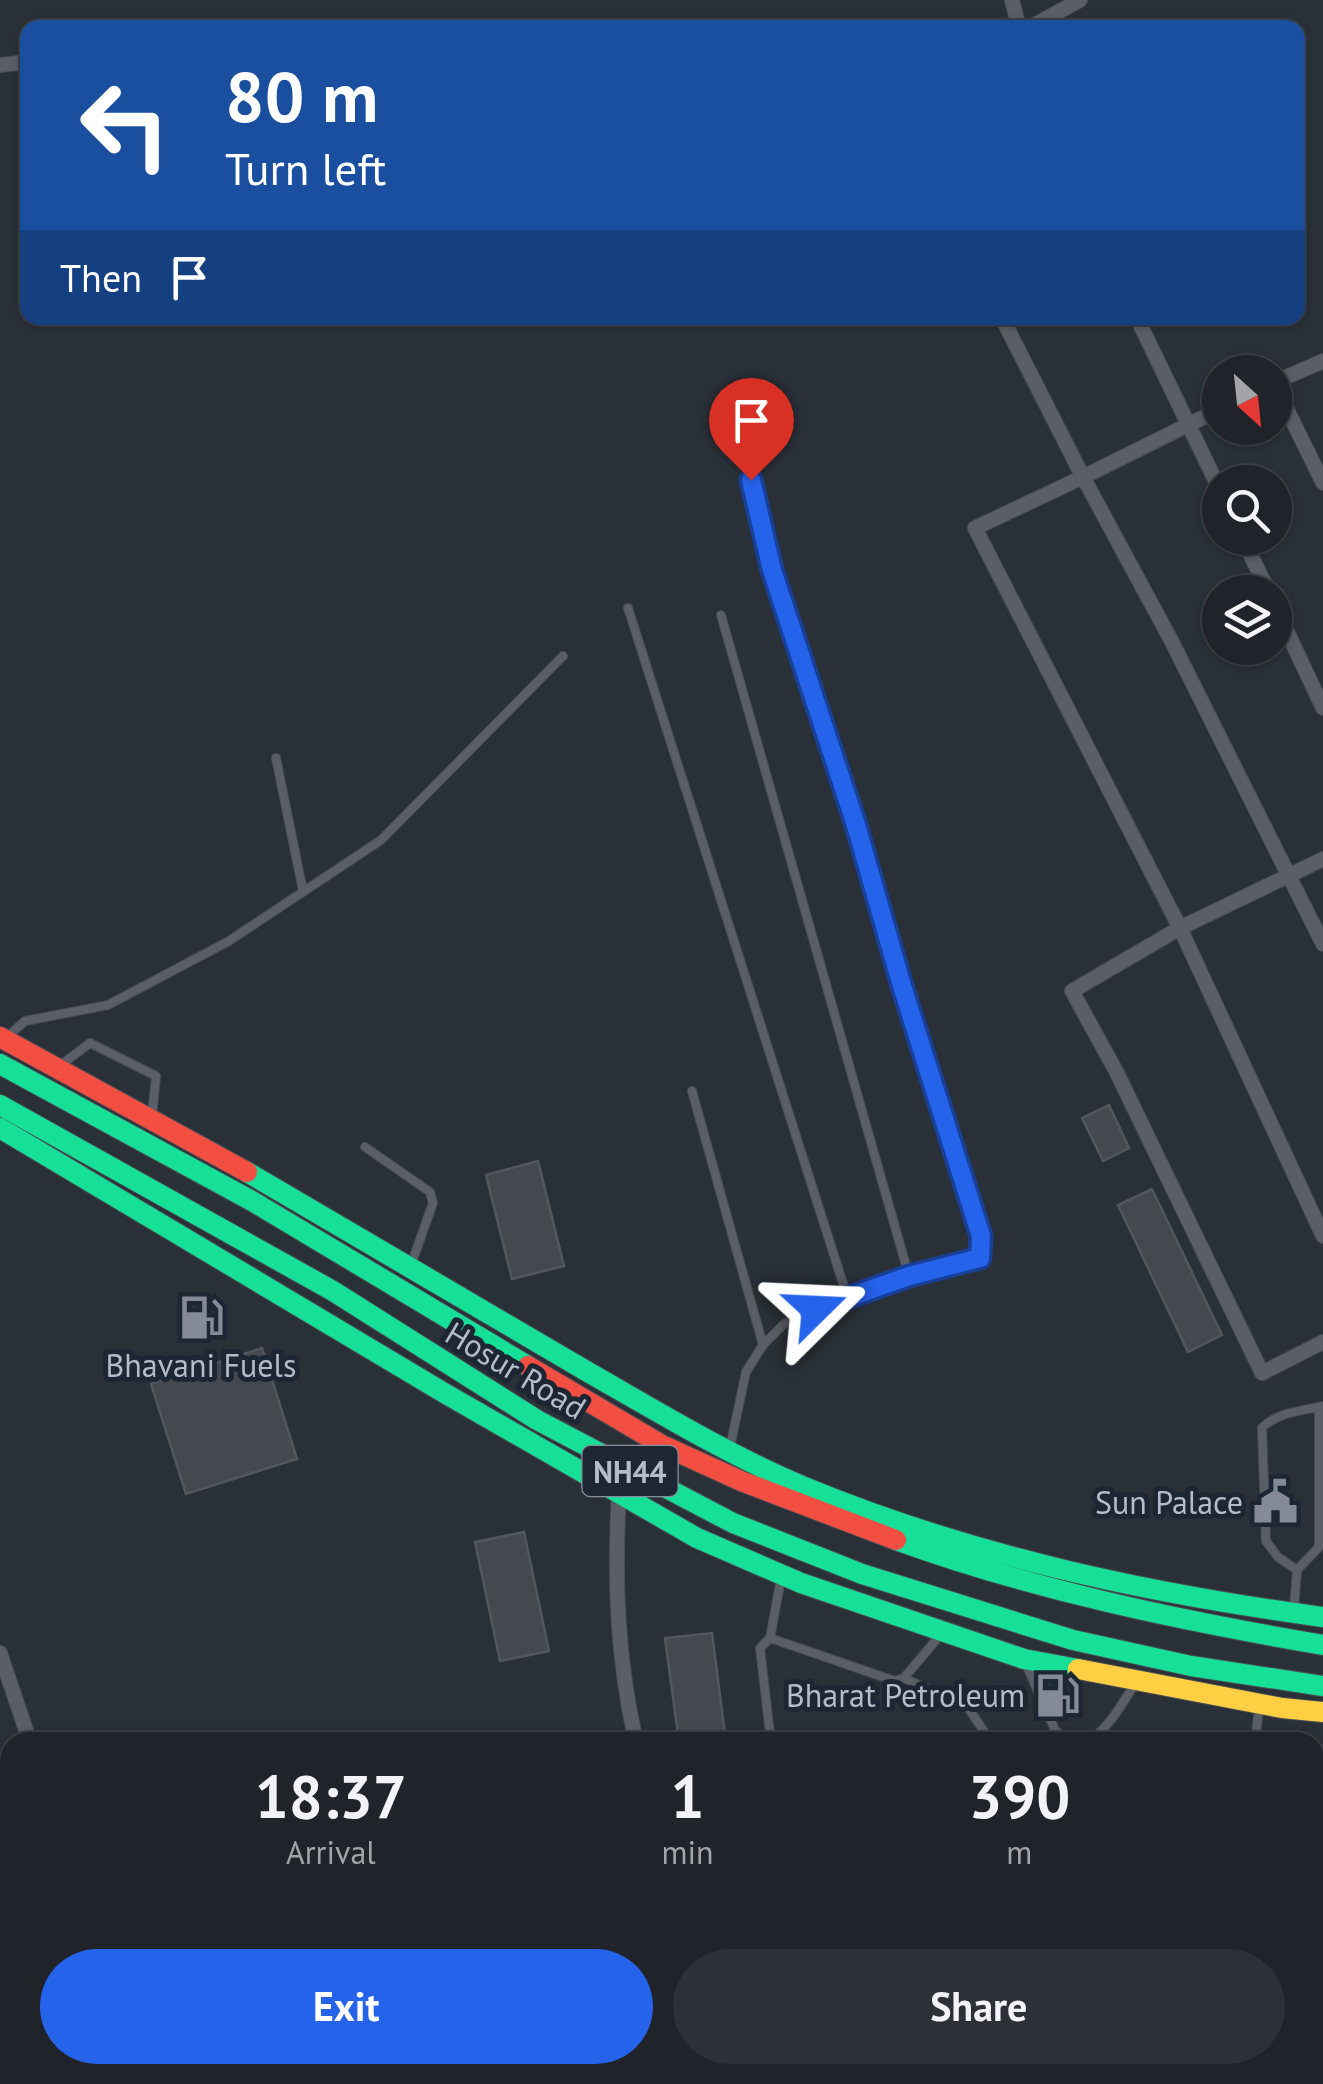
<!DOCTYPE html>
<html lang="en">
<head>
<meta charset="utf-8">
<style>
	body { margin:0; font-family:"PT Sans",sans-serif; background:#2d3036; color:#f1f3f6; height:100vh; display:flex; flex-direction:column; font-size:38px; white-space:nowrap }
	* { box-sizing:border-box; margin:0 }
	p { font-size:32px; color:#a2a4a8 }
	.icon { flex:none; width:55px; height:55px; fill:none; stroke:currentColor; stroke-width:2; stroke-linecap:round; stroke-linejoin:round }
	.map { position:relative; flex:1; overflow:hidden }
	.panel { position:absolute; left:0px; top:1732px; width:1325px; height:352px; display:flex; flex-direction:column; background:#20242a; border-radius:30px 30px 0 0; box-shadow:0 2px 8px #0004,0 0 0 2px #3d4147 }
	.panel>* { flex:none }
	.guide { position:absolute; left:20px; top:20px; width:1285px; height:305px; border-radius:20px; box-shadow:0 2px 8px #0004,0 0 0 2px #3d4147; background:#1a4fa0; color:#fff; overflow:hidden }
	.needle { width:65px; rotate:153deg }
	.tools { position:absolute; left:1202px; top:355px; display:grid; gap:20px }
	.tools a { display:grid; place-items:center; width:90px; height:90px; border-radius:50%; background:#20242a; box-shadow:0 2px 8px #0004,0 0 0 2px #3d4147; font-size:50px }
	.pin { position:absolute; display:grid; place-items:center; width:85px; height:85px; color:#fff; margin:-102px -42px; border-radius:50% 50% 50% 0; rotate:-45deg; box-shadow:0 0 10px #0007 }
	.pin .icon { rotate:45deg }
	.me { position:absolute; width:110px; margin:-55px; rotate:69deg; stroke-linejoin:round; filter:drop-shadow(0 0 8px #0008) }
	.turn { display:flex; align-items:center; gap:35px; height:210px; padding:0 40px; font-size:45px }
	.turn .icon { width:130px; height:130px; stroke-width:2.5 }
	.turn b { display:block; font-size:70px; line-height:85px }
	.then { display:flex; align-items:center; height:95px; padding:0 40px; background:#0003; gap:20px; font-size:38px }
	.eta { display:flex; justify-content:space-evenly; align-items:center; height:170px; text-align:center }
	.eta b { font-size:60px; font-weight:600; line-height:70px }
	.cta { display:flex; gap:20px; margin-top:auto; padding:20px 40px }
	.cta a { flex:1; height:115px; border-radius:60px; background:#2563eb; color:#fff; font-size:40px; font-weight:600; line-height:115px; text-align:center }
	.cta a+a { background:#2d3036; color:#f1f3f6 }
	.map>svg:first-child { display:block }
</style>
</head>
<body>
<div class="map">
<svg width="1323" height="2084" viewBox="0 0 1323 2084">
	<rect width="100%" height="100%" fill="#2a3038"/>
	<g fill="#444950" stroke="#52575f" stroke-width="2.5">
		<path d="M1109 1105 1129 1148 1103 1161 1082 1118Z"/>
		<path d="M538 1161 564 1266 512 1279 486 1175Z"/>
		<path d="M1152 1189 1222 1335 1188 1352 1118 1205Z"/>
		<path d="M262 1348 297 1459 186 1494 151 1384Z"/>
		<path d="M524 1532 549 1651 500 1661 475 1542Z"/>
		<path d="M712 1633 726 1742H679L665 1638Z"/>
	</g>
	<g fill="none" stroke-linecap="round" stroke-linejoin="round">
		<defs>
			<g id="lane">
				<path d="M628 608 847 1296"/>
				<path d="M721 615 909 1276"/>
				<path d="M276 758 303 891"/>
				<path d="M8 1036 25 1021 108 1005 229 941 381 840 563 656"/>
				<path d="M61 1065 90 1043 156 1076 152 1117"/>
				<path d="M692 1091 763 1345"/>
				<path d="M365 1147 430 1192 433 1203 411 1265"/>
				<path d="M730 1447 746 1372 763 1345 785 1323 847 1296 980 1257 981 1236 902 987 856 825 772 570 751 480"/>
				<path d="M1297 1570 1278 1557 1266 1541 1262 1428C1277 1412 1302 1411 1323 1406"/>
				<path d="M1294 1609 1297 1570 1319 1547V1407"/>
				<path d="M770 1638 895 1681 904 1678 941 1634"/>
				<path d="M1025 1662 1055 1730C1091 1766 1117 1710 1135 1684"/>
				<path d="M904 1678 969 1709 991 1742"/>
				<path d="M771 1742 760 1648 770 1638 781 1579"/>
				<path d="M1255 1742 1259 1708"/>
				<path d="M1315 1964 1323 1990"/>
				<path d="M1315 2041 1323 2037"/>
				<path d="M1192 2084 1218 2075"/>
			</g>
			<g id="street">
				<path d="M1012 0 1019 28"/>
				<path d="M1029 28 1080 0"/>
				<path d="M0 65 28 62"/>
				<path d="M1002 318 1083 477 975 528 1180 928 1072 991 1117 1073 1262 1373 1323 1342"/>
				<path d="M1137 318 1220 490"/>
				<path d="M1275 382 1323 361"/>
				<path d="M1275 385 1323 483"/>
				<path d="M1220 409 1083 477 1172 642 1323 944"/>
				<path d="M1242 538 1269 592"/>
				<path d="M1275 606 1323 708"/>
				<path d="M1323 859 1180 928 1323 1236"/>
				<path d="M619 1494C614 1580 617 1658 636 1742"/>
				<path d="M0 1653 30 1742"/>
				<path d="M742 2075 746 2084"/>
			</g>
			<g id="fast">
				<path d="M0 1064 252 1201 528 1366"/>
				<path d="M0 1105 333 1291 537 1420 733 1523 862 1574 1073 1640 1191 1666 1323 1686"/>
				<path d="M0 1128 446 1394 697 1538 801 1583 1024 1659 1078 1669"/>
				<path d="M247 1172C361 1238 474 1306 588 1372 658 1412 727 1454 802 1486 969 1555 1144 1593 1323 1617"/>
				<path d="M896 1540C1034 1590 1178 1620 1323 1645"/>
			</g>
			<path id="slow" d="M1078 1669 1282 1708 1323 1712"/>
			<g id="jam">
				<path d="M0 1037 247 1172"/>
				<path d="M528 1366 662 1445 741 1481 896 1540"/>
			</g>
		</defs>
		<use href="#lane" stroke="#484c53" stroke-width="10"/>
		<use href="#street" stroke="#484c53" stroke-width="16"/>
		<use href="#fast" stroke="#484c53" stroke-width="22"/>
		<use href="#slow" stroke="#484c53" stroke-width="22"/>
		<use href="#jam" stroke="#484c53" stroke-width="22"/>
		<use href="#lane" stroke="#5a5e66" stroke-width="8"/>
		<use href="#street" stroke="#5a5e66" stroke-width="14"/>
		<use href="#fast" stroke="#16e098" stroke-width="20"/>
		<use href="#slow" stroke="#ffcf43" stroke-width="20"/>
		<use href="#jam" stroke="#f24e42" stroke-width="20"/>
	</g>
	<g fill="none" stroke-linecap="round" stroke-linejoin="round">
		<defs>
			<path id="route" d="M751 480 772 570 856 825 902 986 981 1236 980 1258 909 1276 816 1309"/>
		</defs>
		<use href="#route" stroke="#184099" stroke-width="25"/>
		<use href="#route" stroke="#2563eb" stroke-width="18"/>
	</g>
	<defs>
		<symbol id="fuel-bare" viewBox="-9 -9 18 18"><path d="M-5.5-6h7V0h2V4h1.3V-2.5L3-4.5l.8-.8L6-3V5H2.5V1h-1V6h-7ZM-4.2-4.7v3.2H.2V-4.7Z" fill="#848b96" stroke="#1d2633" stroke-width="2.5" paint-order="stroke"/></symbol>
		<symbol id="civic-bare" viewBox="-9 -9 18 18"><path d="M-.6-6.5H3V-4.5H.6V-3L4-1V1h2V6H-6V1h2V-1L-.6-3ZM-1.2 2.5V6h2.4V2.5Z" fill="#848b96" stroke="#1d2633" stroke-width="2.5" paint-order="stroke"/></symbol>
	</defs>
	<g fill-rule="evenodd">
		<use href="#fuel-bare" x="170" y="1286" width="63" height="63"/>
		<use href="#civic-bare" x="1244" y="1470" width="63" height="63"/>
		<use href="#fuel-bare" x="1026" y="1664" width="63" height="63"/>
	</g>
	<g text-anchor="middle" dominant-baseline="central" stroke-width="10" stroke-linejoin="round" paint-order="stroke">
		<rect fill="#1d2633" stroke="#878f9c" stroke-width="2.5" x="582.5" y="1446" width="95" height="50" rx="8"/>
		<g font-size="30" font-weight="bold" fill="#b4bcc9">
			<text x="630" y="1471">NH44</text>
		</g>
		<g font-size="32" fill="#b4bcc9" stroke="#1d2633" text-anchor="end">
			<text x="201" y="1365" text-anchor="middle">Bhavani Fuels</text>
			<text x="1243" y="1502">Sun Palace</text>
			<text x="1025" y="1695">Bharat Petroleum</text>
		</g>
		<g font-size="32" fill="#b4bcc9" stroke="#1d2633">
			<text transform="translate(516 1370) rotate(31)">Hosur Road</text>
		</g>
	</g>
</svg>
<div class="tools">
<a><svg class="needle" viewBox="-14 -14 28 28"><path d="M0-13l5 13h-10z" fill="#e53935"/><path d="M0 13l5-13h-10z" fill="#a2a4a8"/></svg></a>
<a><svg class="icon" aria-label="search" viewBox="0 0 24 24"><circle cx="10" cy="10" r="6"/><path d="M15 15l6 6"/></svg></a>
<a><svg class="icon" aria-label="layers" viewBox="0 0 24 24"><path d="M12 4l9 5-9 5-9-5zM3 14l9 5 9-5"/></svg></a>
</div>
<div class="pin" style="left:751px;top:480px;background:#d93025"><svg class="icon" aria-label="arrive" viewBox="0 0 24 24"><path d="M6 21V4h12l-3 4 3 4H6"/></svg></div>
<svg class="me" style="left:816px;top:1309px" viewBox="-20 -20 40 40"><path d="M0-17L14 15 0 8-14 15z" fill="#2563eb" stroke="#fff" stroke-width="4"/></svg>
<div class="guide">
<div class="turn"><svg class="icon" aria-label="left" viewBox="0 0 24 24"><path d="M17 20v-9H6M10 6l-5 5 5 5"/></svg><div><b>80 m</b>Turn left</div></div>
<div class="then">Then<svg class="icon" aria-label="arrive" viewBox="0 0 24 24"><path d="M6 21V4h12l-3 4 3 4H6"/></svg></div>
</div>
<section class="panel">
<div class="eta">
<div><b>18:37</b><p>Arrival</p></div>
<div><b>1</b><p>min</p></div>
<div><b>390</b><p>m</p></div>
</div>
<div class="cta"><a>Exit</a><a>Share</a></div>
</section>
</div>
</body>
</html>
